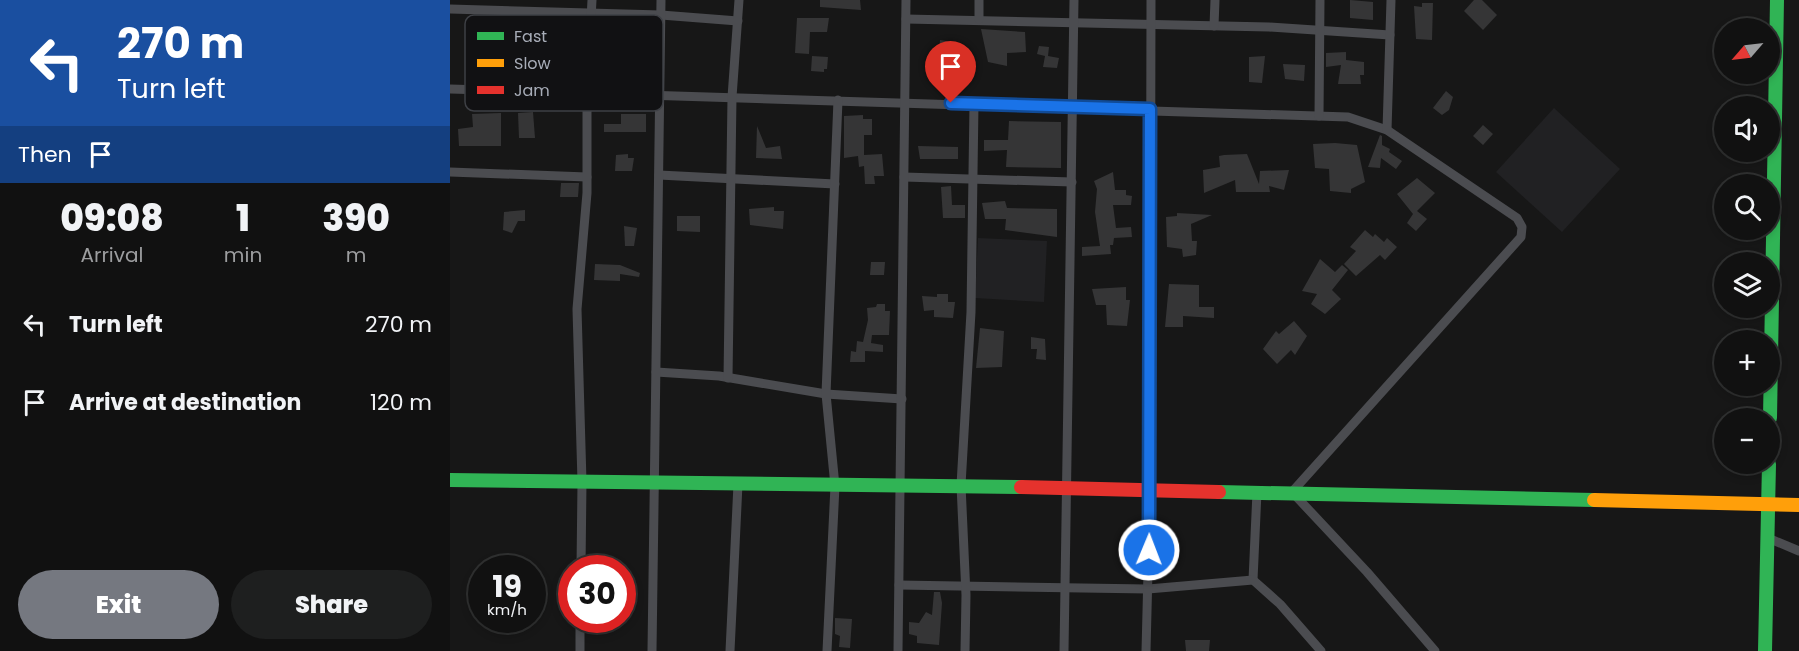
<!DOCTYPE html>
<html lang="en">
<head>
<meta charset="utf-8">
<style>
	body { margin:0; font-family:Poppins,sans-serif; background:#1e1f1f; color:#f1f3f6; height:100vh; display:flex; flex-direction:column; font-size:22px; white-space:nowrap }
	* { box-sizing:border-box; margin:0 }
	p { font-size:20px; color:#9c9d9f }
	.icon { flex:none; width:33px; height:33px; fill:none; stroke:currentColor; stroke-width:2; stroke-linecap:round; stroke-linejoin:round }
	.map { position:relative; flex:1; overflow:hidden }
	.sheet { display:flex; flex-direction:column; background:#111; width:450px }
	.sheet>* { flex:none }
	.hud { background:#1a4fa0; color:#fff; overflow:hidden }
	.needle { width:39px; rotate:242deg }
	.fabs { position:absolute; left:1264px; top:18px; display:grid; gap:12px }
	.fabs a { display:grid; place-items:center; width:66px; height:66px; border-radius:50%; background:#111; box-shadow:0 3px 9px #0003,0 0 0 2px #303131; font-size:30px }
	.speed { position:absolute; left:18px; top:555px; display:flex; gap:12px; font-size:30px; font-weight:700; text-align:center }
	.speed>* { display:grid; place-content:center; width:78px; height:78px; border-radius:50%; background:#111; box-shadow:0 3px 9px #0003,0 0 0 2px #303131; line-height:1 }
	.speed small { font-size:15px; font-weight:400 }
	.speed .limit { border:9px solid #d22; background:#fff; color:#111 }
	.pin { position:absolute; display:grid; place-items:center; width:51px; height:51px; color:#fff; margin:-62px -26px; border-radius:50% 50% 50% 0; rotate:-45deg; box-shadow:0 0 6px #0007 }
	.pin .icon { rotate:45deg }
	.me { position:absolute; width:66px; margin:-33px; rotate:1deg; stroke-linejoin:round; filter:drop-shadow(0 0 4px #0008) }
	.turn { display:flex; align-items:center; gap:21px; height:126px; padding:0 18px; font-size:27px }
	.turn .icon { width:78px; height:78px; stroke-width:2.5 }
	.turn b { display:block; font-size:42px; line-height:51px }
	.then { display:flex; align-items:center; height:57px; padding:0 18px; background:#0003; gap:12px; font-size:22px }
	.eta { display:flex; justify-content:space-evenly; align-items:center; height:102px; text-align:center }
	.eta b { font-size:36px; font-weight:800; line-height:42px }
	.primary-button { display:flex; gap:12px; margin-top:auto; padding:12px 18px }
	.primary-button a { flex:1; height:69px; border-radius:36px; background:#757880; color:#fff; font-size:24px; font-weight:800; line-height:69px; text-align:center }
	.primary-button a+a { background:#1e1f1f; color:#f1f3f6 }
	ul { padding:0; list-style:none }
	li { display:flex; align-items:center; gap:18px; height:78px; padding:0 18px }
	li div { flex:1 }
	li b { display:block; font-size:22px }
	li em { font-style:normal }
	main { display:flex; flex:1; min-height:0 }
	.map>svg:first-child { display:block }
</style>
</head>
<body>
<main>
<section class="sheet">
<div class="hud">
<div class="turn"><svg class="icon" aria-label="left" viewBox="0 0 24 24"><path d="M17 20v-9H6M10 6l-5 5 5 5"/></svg><div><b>270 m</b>Turn left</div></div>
<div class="then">Then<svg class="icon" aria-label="arrive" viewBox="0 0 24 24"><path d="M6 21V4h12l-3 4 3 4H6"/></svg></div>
</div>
<div class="eta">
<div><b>09:08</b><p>Arrival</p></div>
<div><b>1</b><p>min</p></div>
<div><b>390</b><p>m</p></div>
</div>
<ul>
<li><svg class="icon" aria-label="left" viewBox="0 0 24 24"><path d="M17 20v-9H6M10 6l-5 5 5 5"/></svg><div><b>Turn left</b></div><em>270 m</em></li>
<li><svg class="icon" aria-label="arrive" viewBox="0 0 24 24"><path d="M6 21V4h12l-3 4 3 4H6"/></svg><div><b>Arrive at destination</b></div><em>120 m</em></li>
</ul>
<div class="primary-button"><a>Exit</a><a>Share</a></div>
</section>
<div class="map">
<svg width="1349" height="651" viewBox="0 0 1349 651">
	<rect width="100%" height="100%" fill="#171717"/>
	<g fill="#212123">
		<path d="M1104 108 1170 169 1112 232 1046 172Z"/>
		<path d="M528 238 597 241 594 302 525 298Z"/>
	</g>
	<g fill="#353536">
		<path d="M370 0H410L411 10 370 7Z"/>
		<path d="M900 0 923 2V20L900 18Z"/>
		<path d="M1024 0H1032L1047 15 1033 30 1014 11Z"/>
		<path d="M972 3H983L982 40 966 39 964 6 972 7Z"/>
		<path d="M347 18H379L377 32H360L359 54 345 53Z"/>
		<path d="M531 29 575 32 576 52 557 53V66L538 62Z"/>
		<path d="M490 40 508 43 504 60 489 59Z"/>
		<path d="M589 46 599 47 598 56 609 58 607 68 593 67 595 56 587 54Z"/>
		<path d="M896 52V60L914 62V75H910L911 84H888L891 65 876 67V53Z"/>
		<path d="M362 56 378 57 377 69H374V72L361 71Z"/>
		<path d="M815 56 812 83 799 82V57Z"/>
		<path d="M833 64 855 65 854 81 835 79Z"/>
		<path d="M996 91 1003 97 999 110 992 115 983 108Z"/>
		<path d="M83 112 85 138H69L68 113Z"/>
		<path d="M51 113V146H9L8 129 23 127 22 114Z"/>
		<path d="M171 114H196V132H154V124H171Z"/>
		<path d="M413 115V119H422V135H414V155L432 154 434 176H424L425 184H415L414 166 409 167 408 156 394 158V116Z"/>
		<path d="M559 121 611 122V168L556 167 557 150 534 151V140H558Z"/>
		<path d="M1033 125 1043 134 1033 145 1023 136Z"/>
		<path d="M307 126 316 148 330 146 332 159 306 158Z"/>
		<path d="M930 135 932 136V145L940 149 939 152 952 161 946 169 931 158 930 168 918 167Z"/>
		<path d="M885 143 907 145 915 182 901 189V193L880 191 879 169 865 168 863 144Z"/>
		<path d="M468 146 508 147V159H470Z"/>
		<path d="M178 154V158H184L182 171H165L166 155Z"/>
		<path d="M797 154 809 184 810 171 839 170 834 190 819 186 820 192H786L785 180 754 193 753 170 770 167 769 156 774 155Z"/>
		<path d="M663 172 665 190H676V195L682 196 681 205H663L666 228 681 227 682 237 664 238 663 245H660L661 254 632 256V247L650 246 645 212 647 189 644 181Z"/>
		<path d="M967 178 985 193 967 211 977 219 966 231 957 223 963 214 947 194Z"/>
		<path d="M111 183H129L128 197H110Z"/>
		<path d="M501 186 502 205H515V218H493L491 187Z"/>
		<path d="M555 201 557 208 607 209V237L555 230 556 219H535L532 203Z"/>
		<path d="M324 207V211H334L333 229 300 225 299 209Z"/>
		<path d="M75 210V221H68L62 233 53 230 54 212Z"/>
		<path d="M727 213 762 215 741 224 742 241H747L746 255 733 257 732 249 717 247 716 217 727 216Z"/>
		<path d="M227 216H250V232L227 231Z"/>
		<path d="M174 226 187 228 184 246H175Z"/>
		<path d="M915 230 923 237 925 234 934 242 937 238 947 247 935 260 930 255 906 276 894 264 906 251 900 247Z"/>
		<path d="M870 259 885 272 892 265 898 270 882 290 891 299 875 314 861 304 867 294 852 291Z"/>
		<path d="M421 262H435L434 275H420Z"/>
		<path d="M145 264 170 265 190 273 189 277 170 274V281L144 280Z"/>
		<path d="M719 284 749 285V307H764V318L733 316V327H715Z"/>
		<path d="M676 287V300H680L677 326 657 325 656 305H646L642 289Z"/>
		<path d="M487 294H498V302H505L503 318 484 317V310L474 311 472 296 487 297Z"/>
		<path d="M427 304H435V311H440L439 335H422L421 343 433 345V352L415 351V362H400L401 351 406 352 407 341 413 342 418 320 417 308 426 307Z"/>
		<path d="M844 321 857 336 845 355 841 350 827 364 813 349 826 331 829 334Z"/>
		<path d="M530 328 554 331 552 367 526 368Z"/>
		<path d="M581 337 595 339 596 360 586 359 587 349H581Z"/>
		<path d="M484 592H490L492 603 489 645 467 643V636L459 634V622L469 623 476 612 482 615Z"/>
		<path d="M385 618 402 619 400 648 389 647 390 636 385 634Z"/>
		<path d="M735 640H760L759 651H736Z"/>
	</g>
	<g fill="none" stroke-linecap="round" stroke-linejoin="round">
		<g stroke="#4b4c50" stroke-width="9">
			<path d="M0 9 211 15 288 21"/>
			<path d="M456 19 819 27 940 35"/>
			<path d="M529 19V0"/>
			<path d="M764 26 765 0"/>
			<path d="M0 89 898 117 937 130 1067 218 1072 227 1071 237 842 492 917 572 985 651"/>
			<path d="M869 116 870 0"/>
			<path d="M937 130 941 0"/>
			<path d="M0 172 137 177"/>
			<path d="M209 175 385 184"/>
			<path d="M454 177 622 182"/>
			<path d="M206 372 269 376 376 394 452 399"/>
			<path d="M278 378 282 97 289 0"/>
			<path d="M1318 538 1349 551"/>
			<path d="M131 568 132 482 127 309 137 193V92L142 0"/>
			<path d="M803 580 807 492"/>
			<path d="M449 585 698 589 803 580 830 604 871 651"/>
			<path d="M130 651V620"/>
			<path d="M202 651 211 0"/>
			<path d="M280 651 288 484"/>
			<path d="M377 651 385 486 376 394 388 100"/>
			<path d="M448 651 456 0"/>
			<path d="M515 651 516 595 511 485 521 312 524 104"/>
			<path d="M614 651 624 0"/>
			<path d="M696 651 700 492 701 0"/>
		</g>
		<g stroke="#30b455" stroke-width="14">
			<path d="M1320 418 1327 0"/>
			<path d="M0 480 571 487"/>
			<path d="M769 492 1144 500"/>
			<path d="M1315 651 1319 464"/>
		</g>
		<path stroke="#ff9f0a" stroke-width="14" d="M1144 500 1349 505"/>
		<path stroke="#e5322d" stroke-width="14" d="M571 487 769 492"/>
	</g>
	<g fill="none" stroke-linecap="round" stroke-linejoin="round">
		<defs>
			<path id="route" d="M501 103 700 109 699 550"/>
		</defs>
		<use href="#route" stroke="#114b97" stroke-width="15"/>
		<use href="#route" stroke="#1a73e8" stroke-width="10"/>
	</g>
	<rect x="15" y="15" width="198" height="96" rx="9" fill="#111113" stroke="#3e4045" stroke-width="1.5"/>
	<rect x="27" y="32" width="27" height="8" fill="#30b455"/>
	<rect x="27" y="59" width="27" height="8" fill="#ff9f0a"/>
	<rect x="27" y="86" width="27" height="8" fill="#e5322d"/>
	<g font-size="16" fill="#a8adb8">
		<text x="64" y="42">Fast</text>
		<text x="64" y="69">Slow</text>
		<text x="64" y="96">Jam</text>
	</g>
</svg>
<div class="fabs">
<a><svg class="needle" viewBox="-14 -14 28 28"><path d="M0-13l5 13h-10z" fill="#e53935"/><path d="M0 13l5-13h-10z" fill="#9c9d9f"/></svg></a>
<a><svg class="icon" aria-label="sound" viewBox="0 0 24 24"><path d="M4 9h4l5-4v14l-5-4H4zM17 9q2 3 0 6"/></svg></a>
<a><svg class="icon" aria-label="search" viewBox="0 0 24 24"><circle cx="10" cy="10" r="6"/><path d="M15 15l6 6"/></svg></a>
<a><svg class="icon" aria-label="layers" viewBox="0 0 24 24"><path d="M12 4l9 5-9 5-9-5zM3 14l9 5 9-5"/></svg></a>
<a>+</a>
<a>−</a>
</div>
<div class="speed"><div>19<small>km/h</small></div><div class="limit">30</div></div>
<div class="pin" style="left:501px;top:103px;background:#d93025"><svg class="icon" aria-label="arrive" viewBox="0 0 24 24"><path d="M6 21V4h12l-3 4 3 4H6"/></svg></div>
<svg class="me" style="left:699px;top:550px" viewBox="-20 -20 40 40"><circle r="17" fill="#1a73e8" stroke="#fff" stroke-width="3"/><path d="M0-11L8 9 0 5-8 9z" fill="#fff"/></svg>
</div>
</main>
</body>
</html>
